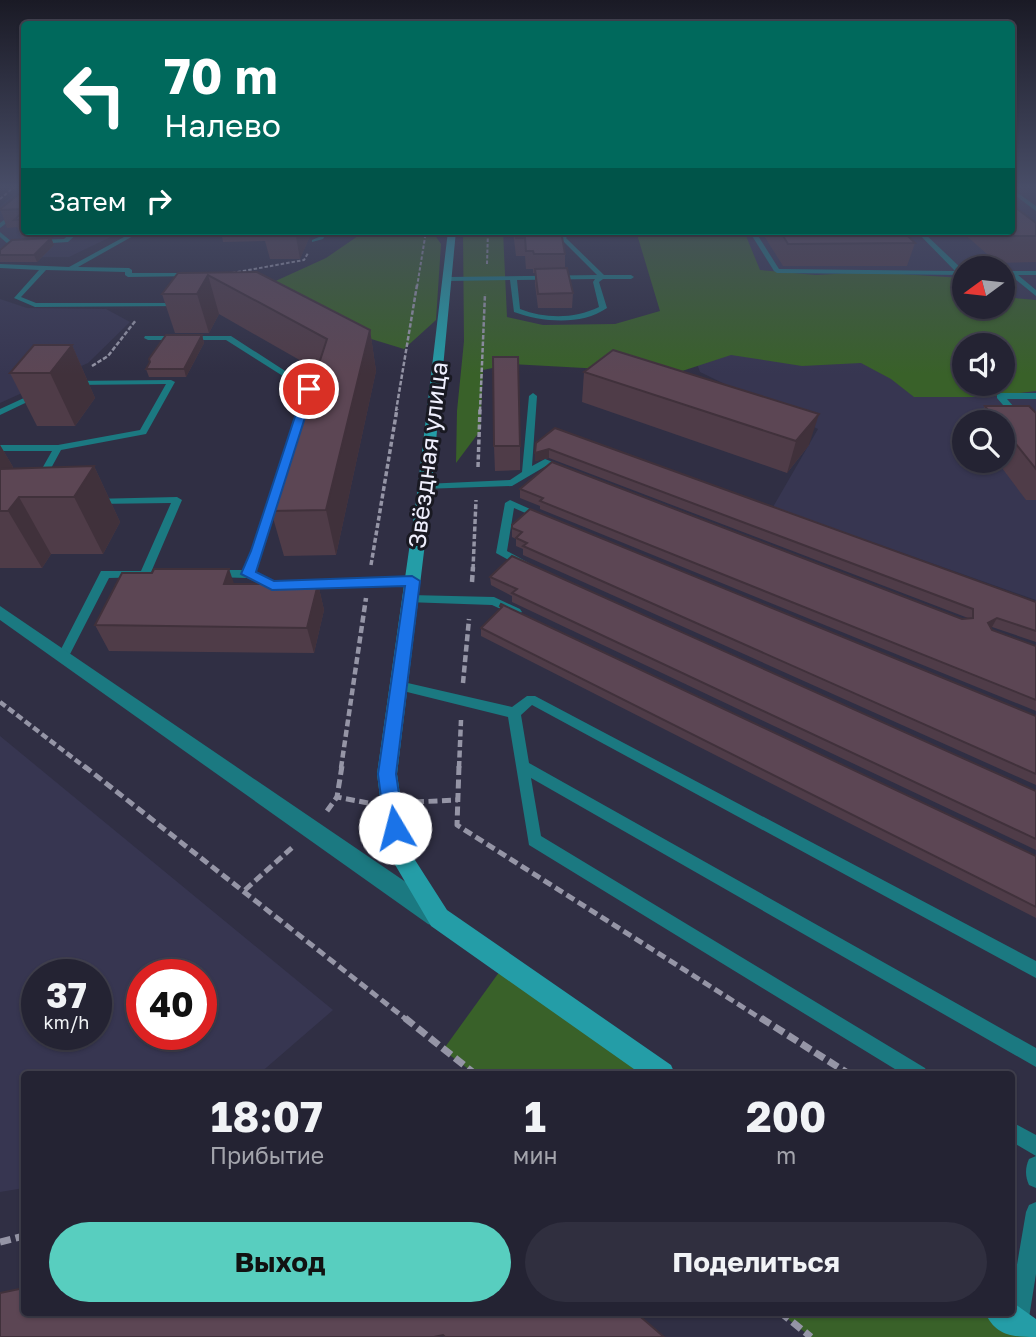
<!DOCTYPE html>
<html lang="ru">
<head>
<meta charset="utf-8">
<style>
	body { margin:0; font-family:"Golos Text",sans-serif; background:#302f3f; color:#f1f3f6; height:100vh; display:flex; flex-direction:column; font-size:26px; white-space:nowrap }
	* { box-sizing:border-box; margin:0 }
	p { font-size:23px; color:#a3a4ac }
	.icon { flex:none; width:38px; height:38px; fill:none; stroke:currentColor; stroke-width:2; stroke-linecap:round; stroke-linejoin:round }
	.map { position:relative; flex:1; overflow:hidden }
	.drawer { position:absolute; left:21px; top:1071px; width:994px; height:245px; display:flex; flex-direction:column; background:#242333; border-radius:7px; box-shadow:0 2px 5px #0004,0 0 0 2px #41404e }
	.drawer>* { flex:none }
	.top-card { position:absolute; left:21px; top:21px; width:994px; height:214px; border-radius:7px; box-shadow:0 2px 5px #0004,0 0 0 2px #41404e; background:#00695c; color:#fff; overflow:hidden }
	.needle { width:46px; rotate:255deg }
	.buttons { position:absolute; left:952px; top:256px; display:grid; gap:14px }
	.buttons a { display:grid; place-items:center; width:63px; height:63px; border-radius:50%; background:#242333; box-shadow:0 2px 5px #0004,0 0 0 2px #41404e; font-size:35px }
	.speed { position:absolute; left:21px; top:959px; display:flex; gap:14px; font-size:35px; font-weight:700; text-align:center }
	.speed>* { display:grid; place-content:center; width:91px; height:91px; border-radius:50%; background:#242333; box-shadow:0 2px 5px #0004,0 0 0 2px #41404e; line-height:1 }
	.speed small { font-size:18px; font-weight:400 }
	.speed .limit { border:10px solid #d22; background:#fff; color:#111 }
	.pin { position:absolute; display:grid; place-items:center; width:60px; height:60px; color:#fff; margin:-30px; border:4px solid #fff; border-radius:50%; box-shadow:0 2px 7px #0007 }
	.me { position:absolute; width:77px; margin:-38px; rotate:352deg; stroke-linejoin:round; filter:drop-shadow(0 0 5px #0008) }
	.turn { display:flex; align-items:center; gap:24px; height:147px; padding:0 28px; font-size:32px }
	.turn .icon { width:91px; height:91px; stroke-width:2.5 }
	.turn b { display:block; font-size:49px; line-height:60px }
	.then { display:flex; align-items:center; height:66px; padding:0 28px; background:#0003; gap:14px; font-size:26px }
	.eta { display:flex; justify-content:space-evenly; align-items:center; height:119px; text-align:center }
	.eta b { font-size:42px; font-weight:700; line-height:49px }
	.cta { display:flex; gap:14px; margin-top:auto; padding:14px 28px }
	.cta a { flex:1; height:80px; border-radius:42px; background:#58cebf; color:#111; font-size:28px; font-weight:700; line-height:80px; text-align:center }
	.cta a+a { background:#302f3f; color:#f1f3f6 }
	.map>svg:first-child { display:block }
</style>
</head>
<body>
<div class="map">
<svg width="1036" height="1337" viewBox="0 0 1036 1337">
	<rect width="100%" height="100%" fill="#302f44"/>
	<g fill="#373651" fill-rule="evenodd">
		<path d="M23 187 24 231H123L69 257H0V206Z"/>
		<path d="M1012 187H1036V600L773 507 818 429 700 372 649 231H1012ZM964 268H1003V306H964ZM964 345H1003V383H964ZM964 422H1003V460H964Z"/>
		<path d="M0 299 27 308 106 309 130 322 88 363 0 403Z"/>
		<path d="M0 736 333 1010 259 1074H24V1188L0 1192ZM37 975H96V1034H37ZM142 975H201V1034H142Z"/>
	</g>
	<g fill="#396129" fill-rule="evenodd">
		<path d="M384 231H432L441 244 436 320 404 349 368 338 269 284 326 258 358 236Z"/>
		<path d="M463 231H503L507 317 543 325 615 324 660 311 636 231H744L760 270 816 275 870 272 962 278 964 306H1003V297L1036 300V391L986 397H914L891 379 861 363 802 366 731 355 676 373 511 364 483 370 480 431 456 463 457 411 464 341ZM964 345H1003V383H964Z"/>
		<path d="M505 964 662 1074H475L443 1050Z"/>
		<path d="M780 1313H1000L1035 1337H811Z"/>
	</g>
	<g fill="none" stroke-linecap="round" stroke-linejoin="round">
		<g stroke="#9595a6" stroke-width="2" stroke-dasharray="3.5 2" stroke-linecap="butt">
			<path d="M0 199 14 187"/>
			<path d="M487 264 488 231"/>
			<path d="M232 273 304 260 308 253"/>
			<path d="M417 287 426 231"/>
		</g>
		<g stroke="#9595a6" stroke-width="2.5" stroke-dasharray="4.5 2" stroke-linecap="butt">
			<path d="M92 366 108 356 136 320"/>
			<path d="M396 411 417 285"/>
			<path d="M480 411 485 294"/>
		</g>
		<g stroke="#9595a6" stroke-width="3.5" stroke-dasharray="5 2.5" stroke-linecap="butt">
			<path d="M478 467 480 409"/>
			<path d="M371 565 397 409"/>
			<path d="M473 569 476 500"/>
		</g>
		<g stroke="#9595a6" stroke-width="4.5" stroke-dasharray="7 3.5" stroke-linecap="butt">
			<path d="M472 582 473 567"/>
			<path d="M463 683 469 619"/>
			<path d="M0 702 86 768"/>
			<path d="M341 768 366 598"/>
			<path d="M459 768 461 720"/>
		</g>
		<g stroke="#9595a6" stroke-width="5" stroke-dasharray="9 4.5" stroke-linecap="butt">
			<path d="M84 766 407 1020"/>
			<path d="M342 766 337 797 368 803"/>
			<path d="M459 766 457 825 763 1020"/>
			<path d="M415 802 458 800"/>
			<path d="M327 811 337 797"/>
			<path d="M245 890 295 845"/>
		</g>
		<g stroke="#9595a6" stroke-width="7" stroke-dasharray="11 5" stroke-linecap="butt">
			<path d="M405 1018 475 1074"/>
			<path d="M761 1018 849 1074"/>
			<path d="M0 1242 24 1236"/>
			<path d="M780 1312 811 1337"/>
		</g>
		<g fill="#1b7981" fill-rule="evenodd">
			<path d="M1012 189 1036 206V211L1012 193Z"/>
			<path d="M24 205V209L0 228V223Z"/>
			<path d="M73 231H80L68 242 36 244 33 242 36 240 64 239Z"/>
			<path d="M135 231H142L78 267 129 268 132 270V273H194L196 274V276L128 277 125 275V272L46 270 21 297 36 303H182L184 304V306L35 307 14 298 39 270 0 268V264L69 267Z"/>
			<path d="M322 231H328L323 239 312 242V240L319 237Z"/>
			<path d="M566 231H572L566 238 604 275H631L634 277 631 279H603L599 282 607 308C581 326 542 322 514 312L510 280 447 281 444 279 447 277 597 275 561 239ZM595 279 593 282 599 307C574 319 546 319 520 309L517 280Z"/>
			<path d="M749 231H755L779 269 955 271 916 231H922L964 271V275L777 273 774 271Z"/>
			<path d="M0 232 12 242V244H8L0 237Z"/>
			<path d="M1003 271H1036V275H1018L1036 290V296L1010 275H1003Z"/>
			<path d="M145 336H231L313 389 255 573 274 582 413 577 417 578 418 581 417 584 272 590 247 578 212 577 211 574 216 570H245L305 390 226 340H148L144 338Z"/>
			<path d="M171 380 175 382 146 434 61 450 43 483 40 484 35 481 52 451H0V445H58L140 430 166 384 73 385 69 383 70 381Z"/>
			<path d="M37 392 44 394 0 415V409Z"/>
			<path d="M533 393 537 396 532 466 545 459 566 467V471H560L546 466 512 486 422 489V485L425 484 510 480 522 472 529 396Z"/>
			<path d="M1000 393H1036V399H1007L1036 432V441L1033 440 997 398V394Z"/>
			<path d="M177 497 182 500 149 577 109 578 68 658H60L58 655 101 571H141L171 503 94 504 91 503V499Z"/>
			<path d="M510 500 548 517 543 520 539 519 514 508 507 551 529 563 530 565 525 569 496 553 505 503Z"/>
			<path d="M410 595 494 597 520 609 522 612 516 616 492 605 406 602 404 599 406 596Z"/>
			<path d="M399 681 512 707 527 696H535L1036 961V978L532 705 521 715 529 763 1036 1048V1067L531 778 541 836 925 1068 928 1074H903L529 845 508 717 395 689 393 686 395 683Z"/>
			<path d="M1012 1122 1036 1135V1156L1012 1142Z"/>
			<path d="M1036 1156V1188L1029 1185C1025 1176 1025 1168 1029 1159Z"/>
			<path d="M1036 1202V1274L1028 1324 1025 1332 1017 1335 1009 1332 1006 1324 1008 1312H1012V1294L1026 1212 1029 1205Z"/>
		</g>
		<path fill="#1b7981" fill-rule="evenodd" d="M0 606 444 908 447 916 444 924 436 927 428 924 0 620Z"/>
		<g fill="#249da7" fill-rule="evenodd">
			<path d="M448 231H456L431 494 397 774 408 849 447 910 671 1065 675 1074H641L431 926 387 851 377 774 417 494Z"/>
			<path d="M1012 1302 1036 1319V1337C1013 1337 995 1336 985 1312H1012Z"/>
		</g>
	</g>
	<g fill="#4f3c48">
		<path d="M24 190V231H69L63 236 22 238 17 227 7 228 0 209Z"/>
		<path d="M1036 223V262L997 263 961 231H1012Z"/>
		<path d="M221 231H312L300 259H270L265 241 223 242Z"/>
		<path d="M513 231H561L565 254V268L573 293 572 308H538L535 284V273H533V269H526L525 256H516Z"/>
		<path d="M761 231H903L915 243 907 266H783Z"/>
		<path d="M51 238 54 245 37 262H0V250Z"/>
		<path d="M257 272 370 330 376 371 336 555 284 556 271 511 317 370 219 314 209 333H175L162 294 178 273Z"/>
		<path d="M202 335 204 343 186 377H149L146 369 150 362Z"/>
		<path d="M72 345 95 398 75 426H37L10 373Z"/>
		<path d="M584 372 809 445 787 473 582 402Z"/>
		<path d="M985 406 1036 413V500H1026L996 460H1003V422H977Z"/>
		<path d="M536 443 1036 602V642L992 627H990L992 630 1036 646V711L540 509V506L520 498V489L962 619 968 618 549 458 535 461Z"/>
		<path d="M0 445 13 467 12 469 94 466 120 522 103 554H51L42 568H0Z"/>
		<path d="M494 446H520V470L495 471Z"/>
		<path d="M512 528 1036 716V785L523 555V549L516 546V539L512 537Z"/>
		<path d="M490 577 1036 791V850L512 602V596L491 585Z"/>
		<path d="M235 584H318L324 610 314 653 109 651 95 625Z"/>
		<path d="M500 606 1036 856V918L481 636V628L500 610Z"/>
	</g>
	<g fill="#40313b">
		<path d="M61 231H69L63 236Z"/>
		<path d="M295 231H312L300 259Z"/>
		<path d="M51 238 54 245 37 262 34 255Z"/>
		<path d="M208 275 219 314 209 333 197 294Z"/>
		<path d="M370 330 376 371 336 555 326 510Z"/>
		<path d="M202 335 204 343 186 377 184 369Z"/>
		<path d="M72 345 95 398 75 426 50 373Z"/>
		<path d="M819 414 809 445 787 473 796 441Z"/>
		<path d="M0 445 13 467 0 484Z"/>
		<path d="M549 449V458L535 461V453Z"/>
		<path d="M94 466 120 522 103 554 74 497Z"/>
		<path d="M19 497 51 554 42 568 8 511Z"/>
		<path d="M229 569 238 595 224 584Z"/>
		<path d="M318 584 324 610 314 653 307 628Z"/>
		<path d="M997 618 992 627 983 632 988 623Z"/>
	</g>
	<g fill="#5c4654" stroke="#40313b" stroke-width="2">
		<path d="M24 190V209L0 210V209Z"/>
		<path d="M1012 205 1036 223V236H1009L1002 231H1012Z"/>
		<path d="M24 211V219L14 220Z"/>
		<path d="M515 231H561L565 254H534L533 251H526L525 238H516Z"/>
		<path d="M780 231H903L915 243 788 244Z"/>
		<path d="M51 238 34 255H0V250L12 240Z"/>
		<path d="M567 268 573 293 538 294 535 269Z"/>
		<path d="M257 272 370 330 326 510 271 511 327 339 208 275 197 294H162L178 273Z"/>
		<path d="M166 335H202L184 369H146L150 362 149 359Z"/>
		<path d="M34 345H72L50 373H10Z"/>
		<path d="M613 350 819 414 796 441 584 372Z"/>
		<path d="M493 357H518L520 446H494Z"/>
		<path d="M985 406H1029L1036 413V469L1003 428V422H997Z"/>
		<path d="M555 428 1036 602V631L997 618 988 623 992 630 1036 646V700L540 501 543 498 520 489 552 462 962 619 973 618V609L549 449 535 453 536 443Z"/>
		<path d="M94 466 74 497H19L8 511H0V469Z"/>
		<path d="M530 509 1036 716V774L523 546 527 543 516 538 522 532 512 528V525Z"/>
		<path d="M512 556 1036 791V839L512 593 517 589 490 577Z"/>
		<path d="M154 569H229L224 584H318L307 628 95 625 122 573H152Z"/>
		<path d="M501 604 1036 856V907L481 628 502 607 500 606Z"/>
		<path d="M24 1288V1312H635L664 1337H445L443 1335 434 1337H0V1293Z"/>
	</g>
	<linearGradient id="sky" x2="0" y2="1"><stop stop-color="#1a1a25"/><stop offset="0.5" stop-color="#484d67"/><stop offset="1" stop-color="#484d67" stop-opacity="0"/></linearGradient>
	<rect width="1036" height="374" fill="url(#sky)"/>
	<path fill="#1a73e8" stroke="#114b97" stroke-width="2" d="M309 386 314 389 256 572 274 581 412 576 420 581 396 774 404 828 401 833 395 836 388 833 385 828 378 774 405 586 272 590 241 574 251 551 304 389Z"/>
	<g text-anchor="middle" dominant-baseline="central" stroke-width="6" stroke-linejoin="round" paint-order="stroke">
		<g font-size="24" fill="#efeffd" stroke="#191922">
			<text transform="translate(427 455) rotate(-83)">Звёздная улица</text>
		</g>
	</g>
</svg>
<div class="buttons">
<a><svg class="needle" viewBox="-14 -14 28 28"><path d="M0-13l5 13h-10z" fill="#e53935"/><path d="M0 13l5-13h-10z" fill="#a3a4ac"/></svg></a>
<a><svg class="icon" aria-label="sound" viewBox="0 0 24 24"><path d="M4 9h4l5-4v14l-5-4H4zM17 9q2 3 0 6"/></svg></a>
<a><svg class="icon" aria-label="search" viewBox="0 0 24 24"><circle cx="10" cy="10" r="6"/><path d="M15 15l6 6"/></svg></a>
</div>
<div class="speed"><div>37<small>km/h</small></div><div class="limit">40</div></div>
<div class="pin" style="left:309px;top:389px;background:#d93025"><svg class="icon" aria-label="arrive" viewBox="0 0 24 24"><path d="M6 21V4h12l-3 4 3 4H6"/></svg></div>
<svg class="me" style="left:395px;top:828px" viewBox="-20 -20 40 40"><circle r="19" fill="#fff"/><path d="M0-13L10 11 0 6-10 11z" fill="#1a73e8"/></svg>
<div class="top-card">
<div class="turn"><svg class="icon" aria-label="left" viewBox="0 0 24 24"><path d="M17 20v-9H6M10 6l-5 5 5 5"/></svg><div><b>70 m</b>Налево</div></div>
<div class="then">Затем<svg class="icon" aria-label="right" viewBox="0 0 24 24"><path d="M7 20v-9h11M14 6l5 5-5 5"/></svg></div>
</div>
<section class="drawer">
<div class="eta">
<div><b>18:07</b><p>Прибытие</p></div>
<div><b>1</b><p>мин</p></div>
<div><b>200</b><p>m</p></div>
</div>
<div class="cta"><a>Выход</a><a>Поделиться</a></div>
</section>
</div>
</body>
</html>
